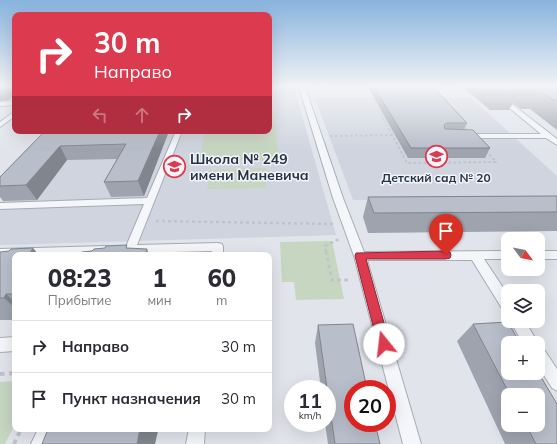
<!DOCTYPE html>
<html lang="ru">
<head>
<meta charset="utf-8">
<style>
	body { margin:0; font-family:Mulish,sans-serif; background:#f2f2f3; color:#2b2b33; height:100vh; display:flex; flex-direction:column; font-size:15px; white-space:nowrap }
	* { box-sizing:border-box; margin:0 }
	p { font-size:13px; color:#7c7c81 }
	.icon { flex:none; width:22px; height:22px; fill:none; stroke:currentColor; stroke-width:2; stroke-linecap:round; stroke-linejoin:round }
	.map { position:relative; flex:1; overflow:hidden }
	.panel { position:absolute; left:12px; top:252px; width:260px; height:180px; display:flex; flex-direction:column; background:#fff; border-radius:8px; box-shadow:0 4px 16px #0002 }
	.panel>* { flex:none }
	.hud { position:absolute; left:12px; top:12px; width:260px; height:122px; border-radius:8px; box-shadow:0 4px 16px #0002; background:#dc3a4f; color:#fff; overflow:hidden }
	.needle { width:26px; rotate:122deg }
	.tools { position:absolute; left:501px; top:232px; display:grid; gap:8px }
	.tools a { display:grid; place-items:center; width:44px; height:44px; border-radius:8px; background:#fff; box-shadow:0 4px 16px #0002; font-size:20px }
	.speed { position:absolute; left:284px; top:380px; display:flex; gap:8px; font-size:20px; font-weight:700; text-align:center }
	.speed>* { display:grid; place-content:center; width:52px; height:52px; border-radius:50%; background:#fff; box-shadow:0 4px 16px #0002; line-height:1 }
	.speed small { font-size:10px; font-weight:400 }
	.speed .limit { border:6px solid #d22; background:#fff; color:#111 }
	.pin { position:absolute; display:grid; place-items:center; width:34px; height:34px; color:#fff; margin:-41px -17px; border-radius:50% 50% 50% 0; rotate:-45deg; box-shadow:0 0 4px #0007 }
	.pin .icon { rotate:45deg }
	.me { position:absolute; width:44px; margin:-22px; rotate:344deg; stroke-linejoin:round; filter:drop-shadow(0 0 3px #0008) }
	.turn { display:flex; align-items:center; gap:14px; height:84px; padding:0 16px; font-size:18px }
	.turn .icon { width:52px; height:52px; stroke-width:2.5 }
	.turn b { display:block; font-size:28px; line-height:34px }
	.lanes { display:flex; align-items:center; height:38px; padding:0 16px; background:#0003; justify-content:center; gap:20px; direction:ltr }
	.lanes .off { opacity:.35 }
	.eta { display:flex; justify-content:space-evenly; align-items:center; height:68px; text-align:center }
	.eta b { font-size:24px; font-weight:800; line-height:28px }
	ul { padding:0; list-style:none }
	li { display:flex; align-items:center; gap:12px; height:52px; padding:0 16px; border-top:1px solid #e1e1e2 }
	li div { flex:1 }
	li b { display:block; font-size:15px }
	li em { font-style:normal }
	.map>svg:first-child { display:block }
</style>
</head>
<body>
<div class="map">
<svg width="557" height="444" viewBox="0 0 557 444">
	<rect width="100%" height="100%" fill="#e1e5eb"/>
	<g fill="#cfd4de">
		<path d="M269 87H294L336 235 0 245V205L65 131H269Z"/>
		<path d="M470 97 557 176V198L353 200 315 98Z"/>
	</g>
	<g fill="#c6d6c1">
		<path d="M269 107H273L279 160 199 162 205 131H269Z"/>
		<path d="M266 168V188L207 189 210 170Z"/>
		<path d="M332 241 344 299 296 300 294 282H282L280 242Z"/>
		<path d="M15 381V424L5 444H0V382Z"/>
	</g>
	<g fill="none" stroke-linecap="round" stroke-linejoin="round">
		<defs>
			<g id="service">
				<path d="M299 87H305L343 198 364 252 508 251V259H484L508 295V312L503 310 472 260H367L421 444H403L354 256 333 198Z"/>
				<path d="M484 87H490L557 139V145L546 138H462V134H541Z"/>
				<path d="M15 101V105L0 106V102Z"/>
				<path d="M15 111V116L0 127V122Z"/>
				<path d="M176 131H182L137 245 218 243 222 244 223 247V255H211L212 251 134 253 126 252 125 249 144 204 0 209V203L147 198Z"/>
				<path d="M106 246 110 247 111 250 110 253 106 254 15 255V257H0V249Z"/>
				<rect x="538" y="251" width="19" height="8"/>
				<path d="M510 321H525L538 343H523Z"/>
				<path d="M15 337V351L0 352V338Z"/>
				<path d="M538 346 543 348 557 369V391L552 388 538 366Z"/>
				<path d="M38 429H54L49 444H31Z"/>
				<path d="M189 429H205L204 444H186Z"/>
			</g>
		</defs>
		<use href="#service" stroke="#a5acb6" stroke-width="2"/>
		<g stroke="#bfc3ca" stroke-width="1.5" stroke-dasharray="2 2" stroke-linecap="butt">
			<path d="M315 92 329 87"/>
			<path d="M389 130 381 115 452 114 467 130"/>
		</g>
		<g stroke="#bfc3ca" stroke-width="2" stroke-dasharray="2.5 2.5" stroke-linecap="butt">
			<path d="M389 129 407 163 496 162 466 129"/>
			<path d="M330 136 393 135"/>
		</g>
		<g stroke="#bfc3ca" stroke-width="2.5" stroke-dasharray="3 3" stroke-linecap="butt">
			<path d="M156 221 333 224"/>
			<path d="M326 252 325 246 339 239"/>
		</g>
		<path stroke="#bfc3ca" stroke-width="3" stroke-dasharray="3.5 3.5" stroke-linecap="butt" d="M326 251 332 280H351"/>
		<g stroke="#bfc3ca" stroke-width="4" stroke-dasharray="4.5 4.5" stroke-linecap="butt">
			<path d="M0 374 15 373"/>
			<path d="M14 444 21 429"/>
		</g>
		<use href="#service" fill="#f5f6f9" fill-rule="evenodd"/>
	</g>
	<g fill="#9ea3ae" fill-rule="evenodd">
		<path d="M368 87H433L467 123 464 130 490 148 485 158H408Z"/>
		<path d="M463 87H557V130L530 109H521L513 103 509 110H490Z"/>
		<path d="M45 131H91V132L169 131 144 196 111 197 104 182 117 159 67 160 37 200 3 201 0 197V177Z"/>
		<path d="M557 196V231L368 233 363 217 368 197Z"/>
		<path d="M129 248 149 255H15V320H0V252L42 255 81 253 92 251Z"/>
		<path d="M508 322 520 343H508V373H538V372L557 404V444H505L457 341 473 324ZM508 395H538V425H508Z"/>
		<path d="M318 325 380 444H328L325 423H327V389H321L315 343Z"/>
	</g>
	<g fill="#81858d">
		<path d="M0 87H15V95L9 100 0 101Z"/>
		<path d="M74 131H91L80 146 73 132Z"/>
		<path d="M160 131H169L144 196 138 181Z"/>
		<path d="M60 146 67 160 37 200 26 185Z"/>
		<path d="M33 248 39 255 30 253Z"/>
		<path d="M147 249 149 255H145Z"/>
		<path d="M6 294 15 302V308L4 298Z"/>
		<path d="M140 429H156L158 431 155 444H137Z"/>
	</g>
	<g fill="#b8beca" stroke="#81858d">
		<path d="M374 87H433L467 123H446L444 125 445 129 473 130 490 148H411Z"/>
		<path d="M492 87H512L519 91H499Z"/>
		<path d="M524 87H557V102L540 91H532Z"/>
		<path d="M45 131H74L73 132 111 131H160L138 181 104 182 126 144 60 146 26 185 0 186V177Z"/>
		<path d="M557 196V212L374 213 368 197Z"/>
		<path d="M127 245 126 248 147 249 145 255H41L81 253 82 252 92 251 94 249 105 248 106 246Z"/>
		<path d="M33 248 30 253H40L39 255H15V294H6L4 298H0V252L9 251 11 249Z"/>
		<path d="M508 322 520 343H508V373H538V372L557 404V444H536L526 425H538V395H510L473 324Z"/>
		<path d="M353 324 367 389H353V423H375L380 444H335L318 325Z"/>
		<path d="M48 429H140L137 444H42Z"/>
	</g>
	<linearGradient id="sky" x2="0" y2="1"><stop stop-color="#88b3de"/><stop offset="0.58" stop-color="#f2f3f6"/><stop offset="1" stop-color="#f2f3f6" stop-opacity="0"/></linearGradient>
	<rect width="557" height="149" fill="url(#sky)"/>
	<path fill="#dc3a4f" stroke="#8f2633" d="M446 251 450 252 451 255 450 258 446 259H366L390 344 388 349 384 351 379 349 355 256 356 253Z"/>
	<defs>
		<symbol id="school-ring" viewBox="-11 -11 22 22"><circle r="9.5" fill="#f1f4f8" stroke="#dc3a4f" stroke-width="1.5"/><path d="M0-5L7-2L0 1L-7-2ZM-4 1L0 2.5L4 1V4Q0 6-4 4Z" fill="#dc3a4f"/></symbol>
	</defs>
	<g fill-rule="evenodd">
		<use href="#school-ring" x="424" y="144" width="25" height="25"/>
		<use href="#school-ring" x="162" y="154" width="25" height="25"/>
	</g>
	<g text-anchor="middle" dominant-baseline="central" stroke-width="3" stroke-linejoin="round" paint-order="stroke">
		<g font-size="12" font-weight="bold" fill="#273245" stroke="#f1f4f8">
			<text x="436" y="177">Детский сад № 20</text>
		</g>
		<g font-size="14" font-weight="bold" fill="#273245" stroke="#f1f4f8" text-anchor="start">
			<text x="190" y="159">Школа № 249<tspan x="190" dy="16">имени Маневича</tspan></text>
		</g>
	</g>
</svg>
<div class="tools">
<a><svg class="needle" viewBox="-14 -14 28 28"><path d="M0-13l5 13h-10z" fill="#e53935"/><path d="M0 13l5-13h-10z" fill="#7c7c81"/></svg></a>
<a><svg class="icon" aria-label="layers" viewBox="0 0 24 24"><path d="M12 4l9 5-9 5-9-5zM3 14l9 5 9-5"/></svg></a>
<a>+</a>
<a>−</a>
</div>
<div class="speed"><div>11<small>km/h</small></div><div class="limit">20</div></div>
<div class="pin" style="left:446px;top:255px;background:#d93025"><svg class="icon" aria-label="arrive" viewBox="0 0 24 24"><path d="M6 21V4h12l-3 4 3 4H6"/></svg></div>
<svg class="me" style="left:384px;top:344px" viewBox="-20 -20 40 40"><circle r="19" fill="#fff"/><path d="M0-13L10 11 0 6-10 11z" fill="#dc3a4f"/></svg>
<div class="hud">
<div class="turn"><svg class="icon" aria-label="right" viewBox="0 0 24 24"><path d="M7 20v-9h11M14 6l5 5-5 5"/></svg><div><b>30 m</b>Направо</div></div>
<div class="lanes"><svg class="icon off" aria-label="left" viewBox="0 0 24 24"><path d="M17 20v-9H6M10 6l-5 5 5 5"/></svg><svg class="icon off" aria-label="ahead" viewBox="0 0 24 24"><path d="M12 20V5M6 11l6-6 6 6"/></svg><svg class="icon" aria-label="right" viewBox="0 0 24 24"><path d="M7 20v-9h11M14 6l5 5-5 5"/></svg></div>
</div>
<section class="panel">
<div class="eta">
<div><b>08:23</b><p>Прибытие</p></div>
<div><b>1</b><p>мин</p></div>
<div><b>60</b><p>m</p></div>
</div>
<ul>
<li><svg class="icon" aria-label="right" viewBox="0 0 24 24"><path d="M7 20v-9h11M14 6l5 5-5 5"/></svg><div><b>Направо</b></div><em>30 m</em></li>
<li><svg class="icon" aria-label="arrive" viewBox="0 0 24 24"><path d="M6 21V4h12l-3 4 3 4H6"/></svg><div><b>Пункт назначения</b></div><em>30 m</em></li>
</ul>
</section>
</div>
</body>
</html>
